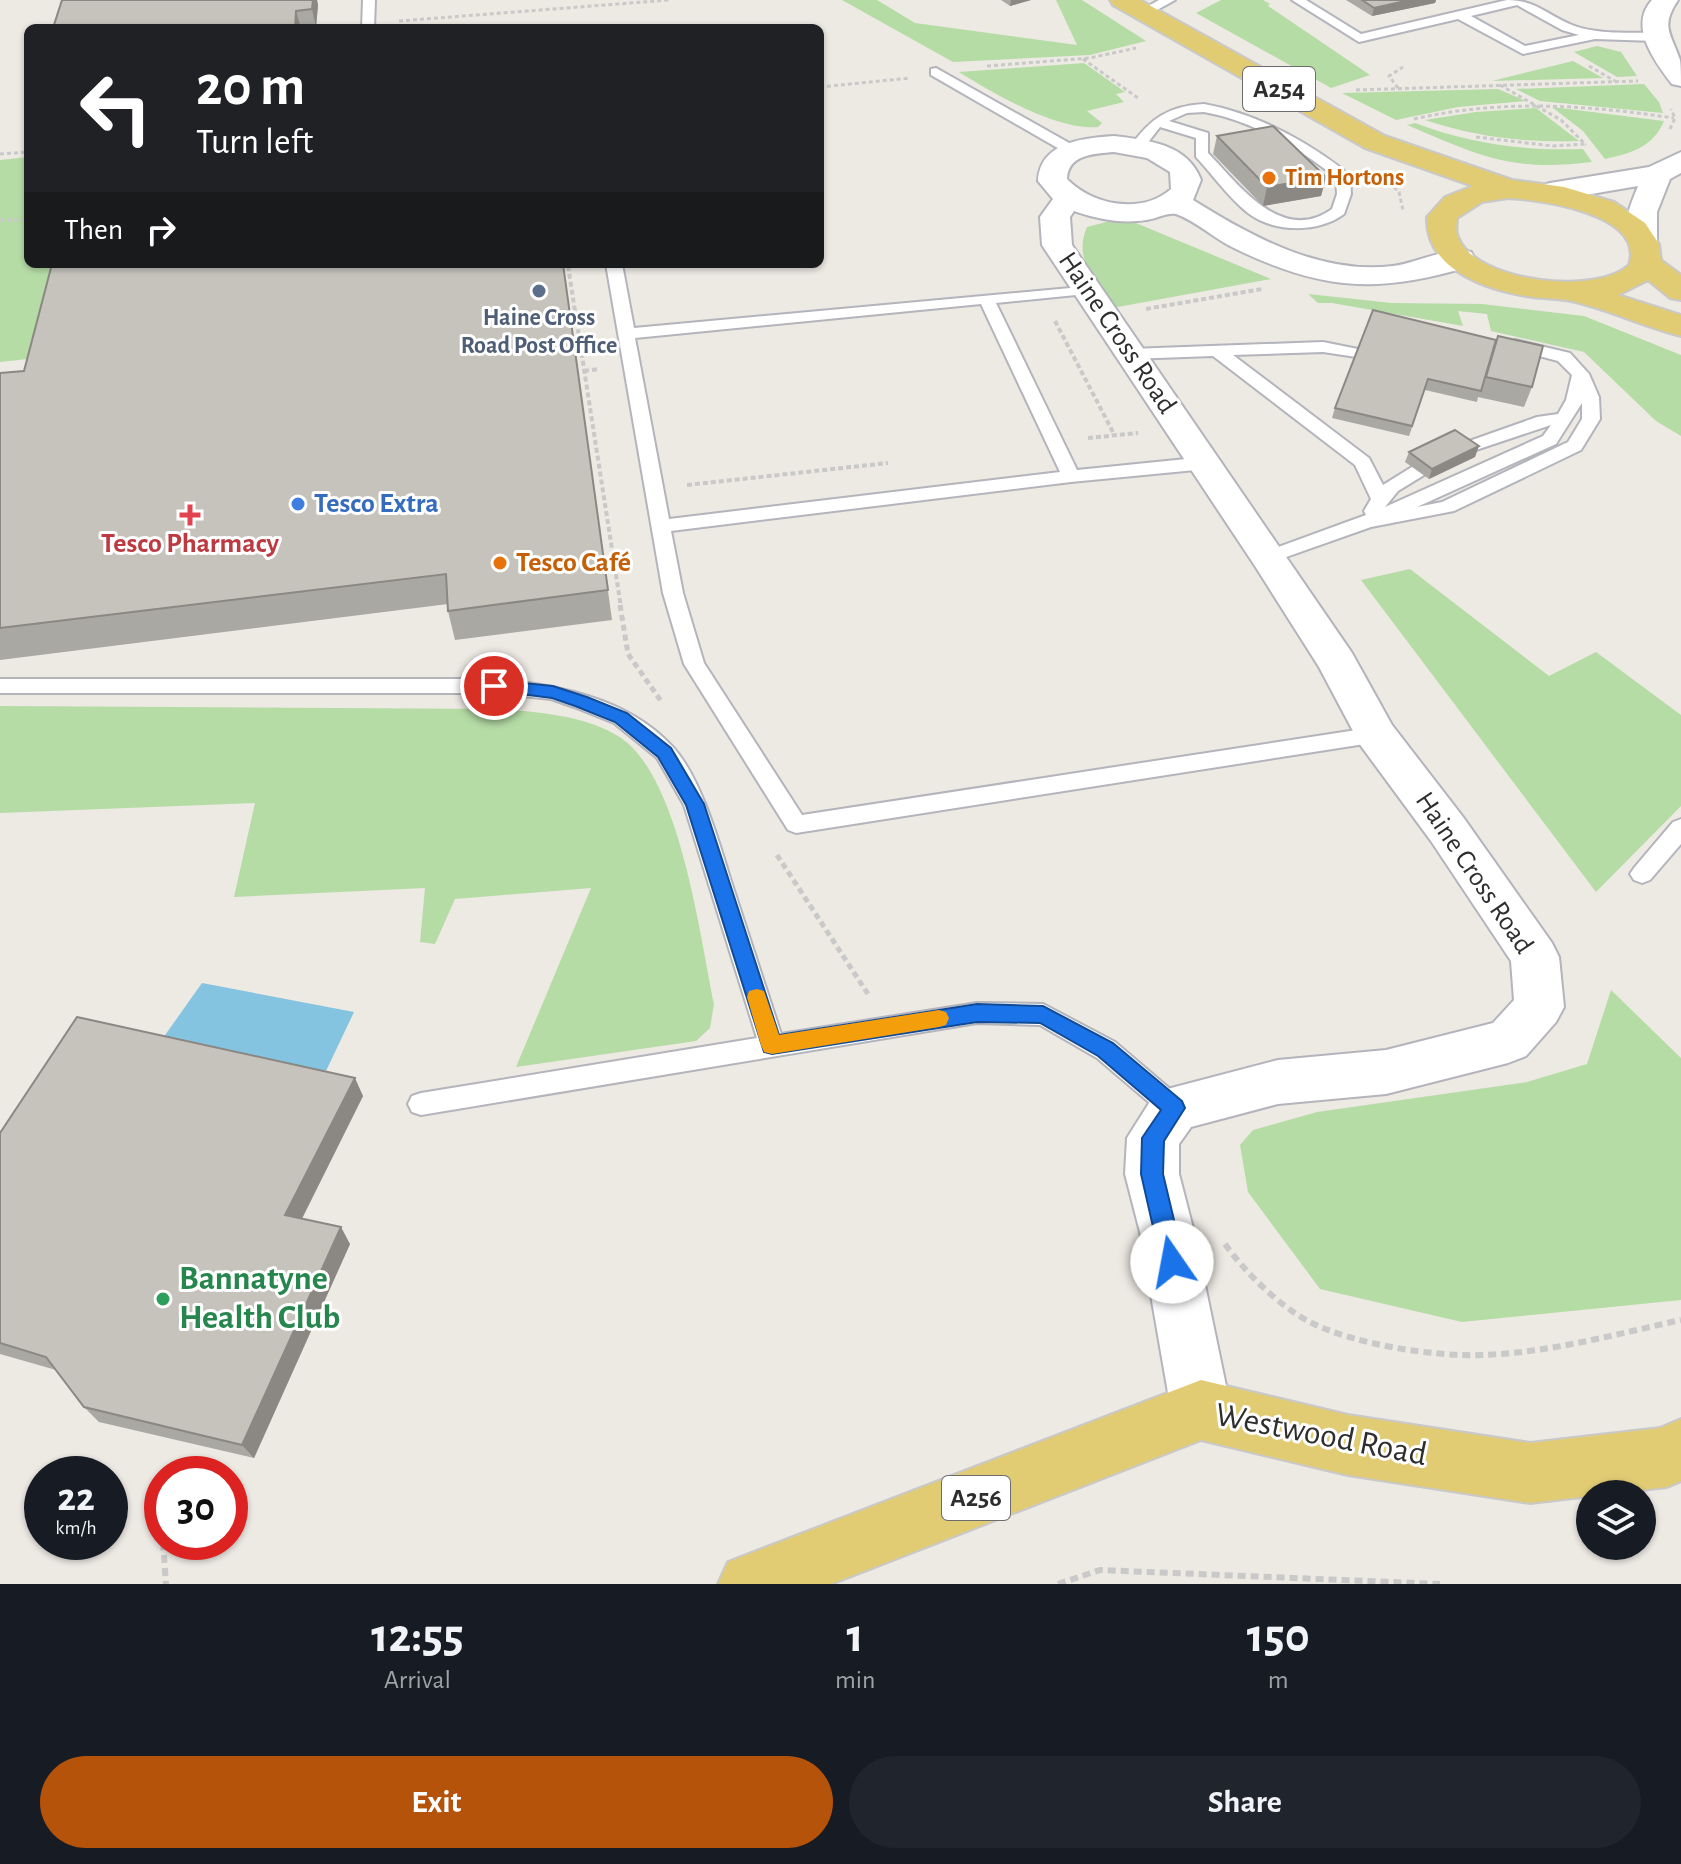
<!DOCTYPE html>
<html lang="en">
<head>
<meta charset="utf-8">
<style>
	body { margin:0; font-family:"Alegreya Sans",sans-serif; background:#20242c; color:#f1f3f6; height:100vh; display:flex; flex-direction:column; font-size:30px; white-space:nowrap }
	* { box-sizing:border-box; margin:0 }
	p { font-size:26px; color:#9ea1a6 }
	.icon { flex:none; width:44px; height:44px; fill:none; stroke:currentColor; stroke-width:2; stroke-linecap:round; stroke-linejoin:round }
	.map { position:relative; height:1584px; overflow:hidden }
	.side { display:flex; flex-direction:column; background:#171b24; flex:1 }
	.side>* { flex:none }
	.top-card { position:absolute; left:24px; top:24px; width:800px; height:244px; border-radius:12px; box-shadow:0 2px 6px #0004; background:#202124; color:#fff; overflow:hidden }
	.tools { position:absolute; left:1576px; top:1480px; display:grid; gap:16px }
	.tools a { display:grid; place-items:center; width:80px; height:80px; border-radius:50%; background:#171b24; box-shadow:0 2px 6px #0004; font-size:40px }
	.speed { position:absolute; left:24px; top:1456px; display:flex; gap:16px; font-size:40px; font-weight:700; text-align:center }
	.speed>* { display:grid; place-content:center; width:104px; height:104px; border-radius:50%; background:#171b24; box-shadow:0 2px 6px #0004; line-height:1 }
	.speed small { font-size:20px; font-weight:400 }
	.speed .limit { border:12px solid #d22; background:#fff; color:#111 }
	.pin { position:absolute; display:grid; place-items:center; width:68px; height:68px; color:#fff; margin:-34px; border:4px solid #fff; border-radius:50%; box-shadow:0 2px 8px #0007 }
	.me { position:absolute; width:88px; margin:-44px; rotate:348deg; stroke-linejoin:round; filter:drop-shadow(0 0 6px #0008) }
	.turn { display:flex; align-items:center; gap:28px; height:168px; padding:0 40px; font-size:36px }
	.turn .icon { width:104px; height:104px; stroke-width:2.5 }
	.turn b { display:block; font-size:56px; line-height:68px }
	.then { display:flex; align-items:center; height:76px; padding:0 40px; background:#0003; gap:16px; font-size:30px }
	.eta { display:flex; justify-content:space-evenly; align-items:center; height:136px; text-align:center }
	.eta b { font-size:48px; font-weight:600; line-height:56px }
	.cta { display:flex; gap:16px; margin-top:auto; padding:16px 40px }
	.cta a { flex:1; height:92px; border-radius:48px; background:#b45309; color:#fff; font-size:32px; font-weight:600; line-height:92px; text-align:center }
	.cta a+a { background:#20242c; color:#f1f3f6 }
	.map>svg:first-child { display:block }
</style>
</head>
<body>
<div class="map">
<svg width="1681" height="1584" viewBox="0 0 1681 1584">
	<rect width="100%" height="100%" fill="#ede9e3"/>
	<g fill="#b6dca6">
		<path d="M842 0H877L915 23 1077 45 1056 0H1082L1146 41 1090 55 953 62Z"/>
		<path d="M1221 0H1263L1270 4 1268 6 1370 75 1331 88 1196 13Z"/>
		<path d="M1597 46 1621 52 1637 76 1617 77 1574 52Z"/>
		<path d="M1573 61 1603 78 1492 81Z"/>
		<path d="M1084 63 1125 92 1116 94 1124 102 1087 111 1102 123 1098 127C1058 131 992 93 959 72Z"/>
		<path d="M1644 84 1659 102 1663 113 1540 101 1516 89Z"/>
		<path d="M1498 89 1526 101 1458 107 1396 120 1342 93Z"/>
		<path d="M1552 107 1664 121C1653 147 1632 153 1605 159L1583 131Z"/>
		<path d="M1536 108 1579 141C1526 143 1476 137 1425 120L1476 112Z"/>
		<path d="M1415 123C1471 144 1524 151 1583 149L1592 162C1511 172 1480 156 1407 125Z"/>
		<path d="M28 157V264H60L37 358 0 362V160Z"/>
		<path d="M1114 220 1131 221 1271 279 1112 308C1095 281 1073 259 1087 227Z"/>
		<path d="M1308 294 1392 303 1482 304 1584 316 1681 355V436L1656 421 1584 352 1491 331 1487 314 1458 311 1463 326 1332 303H1318Z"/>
		<path d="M1410 569 1549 676 1596 652 1681 715V806L1596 892 1361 580Z"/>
		<path d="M0 706 497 709C537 712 586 715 621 738 680 778 700 936 714 1004L710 1028 696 1041 516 1067 591 888 455 899 435 944 420 942 425 888 234 897 255 803 0 813Z"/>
		<path d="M1611 990 1681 1058V1300L1462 1322 1320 1289 1248 1192 1240 1145 1253 1130 1317 1112 1527 1082 1587 1064Z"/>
	</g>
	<path fill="#84c4e1" d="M202 983 354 1012 326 1071 163 1038Z"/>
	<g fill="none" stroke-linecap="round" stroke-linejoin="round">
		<defs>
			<g id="service">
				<path d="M363 0H375L374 28H362Z"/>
				<path d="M1159 0H1175L1148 15 1138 12Z"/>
				<path d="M1292 0H1306L1361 34 1507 0C1536 0 1547 15 1572 25 1598 35 1628 32 1655 33L1661 37 1655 41 1595 39 1523 54 1458 19 1359 42ZM1517 5 1562 30 1579 35 1525 46 1471 16Z"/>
				<path d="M936 68 1078 148 1080 151 1073 155 1068 154 931 75V69Z"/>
				<path d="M1204 104C1253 113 1301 138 1341 168L1350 177 1351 194 1344 214C1319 233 1274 233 1248 213 1229 198 1213 175 1196 157V138L1160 127 1142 150 1130 147C1150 119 1168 106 1204 104ZM1204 112C1250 120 1300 148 1336 178L1337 194 1332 209C1282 245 1239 185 1208 153V133L1169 121 1187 113Z"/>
				<path d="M606 264H622L634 328 1092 286 1094 289 1086 294 996 303 1077 470 1206 457 1215 463 1206 469 1071 482 671 531 683 593 704 663 802 815 1376 727 1384 729 1387 735 1384 741 796 833 788 830 684 664 663 593ZM981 304 1060 472 669 519 635 338Z"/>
				<path d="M1515 340 1570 353 1589 374 1599 397 1600 419 1581 450 1454 511 1371 527 1269 563 1259 557 1262 553 1366 515 1364 511 1371 499 1355 465 1213 356 1130 359 1122 354 1130 349 1323 342 1363 350 1365 354 1363 358 1323 352 1233 355 1369 458 1383 485 1412 467H1424L1427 471 1424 475 1398 491 1385 507 1543 436 1551 425 1464 454 1455 449 1458 445 1537 417 1558 414 1566 400 1572 375 1558 361 1509 348 1507 345ZM1582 403V419L1568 442 1442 502 1417 507 1556 444Z"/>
				<path d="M0 679H494C557 685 626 697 672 746 700 776 718 839 730 878 747 930 764 982 781 1034L977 1003 1043 1004 1115 1042 1183 1100 1187 1108 1183 1116 1174 1120 1165 1116 1097 1058 1040 1025 977 1023 421 1115 412 1112 408 1104 412 1096 421 1093 757 1038 684 805 657 758 614 723 574 707 551 699 494 693H0Z"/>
				<path d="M1681 819V844L1650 880 1642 883 1634 880 1630 874 1634 868 1673 822Z"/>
			</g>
			<g id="minor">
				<path d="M1652 0H1678C1660 27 1671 33 1680 60 1681 67 1681 78 1681 86L1672 84C1655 62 1628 26 1652 0Z"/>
				<path d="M1114 136C1148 140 1188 144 1201 180L1193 200C1252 237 1322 275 1393 266 1418 263 1447 246 1471 252L1475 259 1471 266C1379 294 1322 291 1234 248 1215 239 1196 221 1176 214 1168 212 1155 219 1146 220 1123 224 1097 219 1074 211L1070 217 1072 245 1352 653 1392 725 1463 817 1552 943 1559 957 1564 1007 1556 1022 1526 1056 1508 1063 1386 1094 1278 1104 1191 1127 1179 1144V1174L1194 1232 1231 1410 1222 1431 1201 1440 1180 1431 1171 1410 1140 1232 1125 1174 1127 1138 1156 1092 1278 1060 1386 1050 1493 1023 1514 1000 1511 961 1431 841 1361 746 1319 667 1255 566 1042 245 1040 217 1053 199 1038 181C1040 142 1083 138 1114 136ZM1114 152 1147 158 1170 172 1171 189C1142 215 1092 205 1067 179 1068 154 1094 154 1114 152Z"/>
				<path d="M1681 152V173L1670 179 1657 212V240L1653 246 1642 249 1631 246C1619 229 1631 204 1638 186L1550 201 1540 198 1535 192 1540 186 1550 183 1649 167Z"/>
			</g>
			<g id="primary">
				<path d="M1110 0H1140L1385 136 1512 180 1564 187 1614 202 1645 223 1659 244 1661 260 1681 275V300L1670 298 1648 280 1618 295 1681 315V336C1645 327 1612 311 1576 302 1563 298 1547 299 1533 297 1490 291 1425 271 1427 217L1445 197 1473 186 1365 148 1113 5ZM1508 198C1540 200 1646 213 1629 265 1596 296 1475 282 1458 237 1455 231 1457 224 1457 218L1482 202Z"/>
				<path d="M1201 1380 1348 1415 1530 1443 1660 1428 1681 1419V1481L1667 1487 1530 1503 1348 1475 1201 1440 831 1584H718L728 1562Z"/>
			</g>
		</defs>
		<use href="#service" stroke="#b3b4bc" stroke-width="4"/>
		<use href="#minor" stroke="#b3b4bc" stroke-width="4"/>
		<use href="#primary" stroke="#c9c9c9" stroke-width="4"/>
		<g stroke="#c9c9c9" stroke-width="3" stroke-dasharray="4 3" stroke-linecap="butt">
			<path d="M399 21 669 0"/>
			<path d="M1083 59 1138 98"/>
			<path d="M987 66 1090 58 1136 48"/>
			<path d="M1589 66 1615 81"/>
			<path d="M1500 85 1561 120 1586 145"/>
			<path d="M820 87 910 78"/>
			<path d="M1398 88 1389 76 1403 67"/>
			<path d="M1356 90 1638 81"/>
			<path d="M1414 119C1501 99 1586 105 1674 118"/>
			<path d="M1670 129 1675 118 1671 109"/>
			<path d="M1476 137 1553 146 1586 144"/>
			<path d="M0 154 28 152"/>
			<path d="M1394 187 1399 192 1403 210"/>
			<path d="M0 220H28"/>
			<path d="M568 264 569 268"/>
		</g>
		<g stroke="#c9c9c9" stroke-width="4" stroke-dasharray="5 3" stroke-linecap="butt">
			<path d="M568 266 621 607"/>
			<path d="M1146 309 1262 289"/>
			<path d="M1055 321 1114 434"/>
			<path d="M584 371 599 369"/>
			<path d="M1088 438 1138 433"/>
			<path d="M687 485 888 463"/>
		</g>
		<g stroke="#c9c9c9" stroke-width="5" stroke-dasharray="6 4" stroke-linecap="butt">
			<path d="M620 605 628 654 661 701"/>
			<path d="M777 855 868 994"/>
		</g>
		<g stroke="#c9c9c9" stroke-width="6" stroke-dasharray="8 5" stroke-linecap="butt">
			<path d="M1225 1244C1244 1271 1280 1307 1310 1322 1352 1344 1435 1357 1482 1355 1549 1353 1616 1334 1681 1320"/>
			<path d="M163 1542 166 1584"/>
			<path d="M1058 1584 1100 1570 1440 1584"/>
		</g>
		<use href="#service" fill="#fff" fill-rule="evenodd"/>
		<use href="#minor" fill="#fff" fill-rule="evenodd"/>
		<use href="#primary" fill="#e1cc74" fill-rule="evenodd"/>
	</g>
	<g fill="#aaa8a3">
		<path d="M313 0H317L318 5 316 27 53 28Z"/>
		<path d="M1001 0H1031L1010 6Z"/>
		<path d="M1346 0H1436L1435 3 1372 16Z"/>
		<path d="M1217 136 1326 177 1321 196 1263 206 1213 154Z"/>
		<path d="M563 264 612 620 455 640 448 611V604L0 660V373L24 371Z"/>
		<path d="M1493 350 1532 387 1524 407 1478 397 1477 402 1425 390 1409 436 1332 418 1335 408Z"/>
		<path d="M1409 452 1475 457 1429 479 1405 462Z"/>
		<path d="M363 1096 302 1219 350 1244 254 1458 99 1422 84 1407 56 1370 0 1354V1133Z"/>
	</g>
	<g fill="#8b8884">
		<path d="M313 0H317L318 5 316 27 312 9Z"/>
		<path d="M1011 0H1031L1010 6Z"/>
		<path d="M1410 0H1436L1435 3 1372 16 1374 8Z"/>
		<path d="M296 11 301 28H295Z"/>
		<path d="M1326 177 1321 196 1263 206 1267 187Z"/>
		<path d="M1479 446 1475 457 1429 479 1432 469Z"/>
		<path d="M355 1078 363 1096 295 1232 285 1215Z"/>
		<path d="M341 1227 350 1244 254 1458 242 1445Z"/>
	</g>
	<g fill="#c6c3bd" stroke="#8b8884" stroke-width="2">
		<path d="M62 0H313L312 9 296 11 295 28H53Z"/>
		<path d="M1362 0H1410L1374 8Z"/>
		<path d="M1273 126 1326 177 1267 187 1217 136Z"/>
		<path d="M52 264H563L608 590 448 611 446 574 0 628V373L24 371Z"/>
		<path d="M1373 310 1496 340 1481 391 1428 379 1412 426 1335 408Z"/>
		<path d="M1498 336 1543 346 1532 387 1486 377Z"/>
		<path d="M1455 430 1479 446 1432 469 1409 452Z"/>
		<path d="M77 1017 355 1078 285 1215 341 1227 242 1445 84 1407 46 1357 0 1343V1133Z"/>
	</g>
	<path fill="#1a73e8" stroke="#114b97" stroke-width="2" d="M494 680 553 686 587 697 627 713 671 748 704 804 779 1035 977 1004 1043 1006 1113 1043 1182 1101 1185 1108 1164 1141 1163 1174 1184 1262 1180 1270 1172 1273 1164 1270 1161 1262 1141 1174 1142 1138 1161 1110 1098 1056 1040 1023 977 1022 772 1054 764 1052 686 805 658 757 615 722 575 706 552 698 488 690 486 686Z"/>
	<path fill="#f59e0b" d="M757 989 764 991 779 1035 939 1010 946 1012 949 1018 946 1025 939 1027 772 1054 764 1052 761 1045 747 997 749 991Z"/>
	<g fill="#e8710a" stroke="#fff" stroke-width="3">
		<circle cx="1269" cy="178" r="8"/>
		<circle cx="500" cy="563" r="8"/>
	</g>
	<circle fill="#5c6f8a" stroke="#fff" stroke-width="3" cx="539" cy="291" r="8"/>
	<circle fill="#3f7fe0" stroke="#fff" stroke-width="3" cx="298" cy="504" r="8"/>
	<path fill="#e0444e" stroke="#fff" stroke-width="3" d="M186 503h8v8h8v8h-8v8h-8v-8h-8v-8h8z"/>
	<circle fill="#2e9e5b" stroke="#fff" stroke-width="3" cx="163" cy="1299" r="8"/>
	<g text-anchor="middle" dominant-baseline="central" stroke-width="6" stroke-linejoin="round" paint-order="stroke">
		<g font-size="24" font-weight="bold" fill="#c56008" stroke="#fff" text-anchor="start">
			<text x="1285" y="178">Tim Hortons</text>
		</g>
		<g font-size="24" font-weight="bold" fill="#4e5e75" stroke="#fff">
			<text x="539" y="318">Haine Cross<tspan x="539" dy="28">Road Post Office</tspan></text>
		</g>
		<g fill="#fff" stroke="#6d6d6d" stroke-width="2">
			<rect x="1243" y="67" width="72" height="44" rx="6"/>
			<rect x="942" y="1476" width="68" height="44" rx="6"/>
		</g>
		<g font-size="26" font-weight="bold" fill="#2e2e2e">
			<text x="1279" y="89">A254</text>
			<text x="976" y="1498">A256</text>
		</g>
		<g font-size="28" fill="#2e2e2e" stroke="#fff">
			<text transform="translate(1117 333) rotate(56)">Haine Cross Road</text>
			<text transform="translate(1474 873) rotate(56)">Haine Cross Road</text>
		</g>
		<g font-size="28" font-weight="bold" fill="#366cbe" stroke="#fff" text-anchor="start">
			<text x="314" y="504">Tesco Extra</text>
		</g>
		<g font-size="28" font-weight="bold" fill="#be3a42" stroke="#fff">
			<text x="190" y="544">Tesco Pharmacy</text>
		</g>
		<g font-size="28" font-weight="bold" fill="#c56008" stroke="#fff" text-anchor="start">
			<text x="516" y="563">Tesco Café</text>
		</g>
		<g font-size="34" font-weight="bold" fill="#27864d" stroke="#fff" text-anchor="start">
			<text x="179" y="1279">Bannatyne<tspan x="179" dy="39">Health Club</tspan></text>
		</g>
		<g font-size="34" fill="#2e2e2e" stroke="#fff">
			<text transform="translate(1321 1435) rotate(11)">Westwood Road</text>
		</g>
	</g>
</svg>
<div class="tools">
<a><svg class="icon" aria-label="layers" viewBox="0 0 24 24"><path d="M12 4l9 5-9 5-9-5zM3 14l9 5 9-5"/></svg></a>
</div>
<div class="speed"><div>22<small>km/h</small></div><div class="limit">30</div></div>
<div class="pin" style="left:494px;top:686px;background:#d93025"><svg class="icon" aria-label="arrive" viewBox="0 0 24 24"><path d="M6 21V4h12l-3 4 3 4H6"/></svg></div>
<svg class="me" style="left:1172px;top:1262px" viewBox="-20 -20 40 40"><circle r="19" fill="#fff"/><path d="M0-13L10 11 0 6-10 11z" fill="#1a73e8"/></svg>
<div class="top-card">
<div class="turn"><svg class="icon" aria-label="left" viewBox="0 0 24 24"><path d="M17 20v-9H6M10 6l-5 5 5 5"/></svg><div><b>20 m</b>Turn left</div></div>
<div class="then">Then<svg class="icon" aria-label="right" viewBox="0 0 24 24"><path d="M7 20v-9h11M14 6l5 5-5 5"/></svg></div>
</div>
</div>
<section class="side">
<div class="eta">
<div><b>12:55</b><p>Arrival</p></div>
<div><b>1</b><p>min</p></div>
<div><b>150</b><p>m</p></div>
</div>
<div class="cta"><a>Exit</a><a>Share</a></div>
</section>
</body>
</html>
